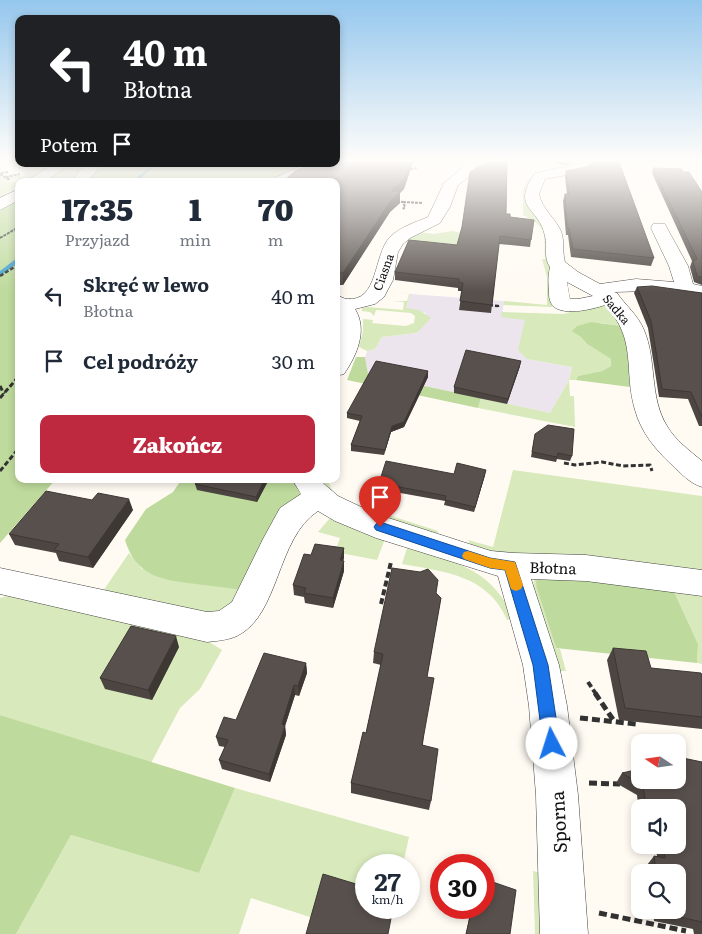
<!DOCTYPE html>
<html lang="pl">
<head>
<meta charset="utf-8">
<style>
	body { margin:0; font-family:Literata,serif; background:#f2f2f3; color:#1f2937; height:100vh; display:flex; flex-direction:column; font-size:19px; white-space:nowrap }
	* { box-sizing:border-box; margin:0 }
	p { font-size:16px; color:#747a83 }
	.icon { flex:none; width:28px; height:28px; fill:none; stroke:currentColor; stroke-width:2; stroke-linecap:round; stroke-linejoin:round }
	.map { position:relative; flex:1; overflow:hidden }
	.drawer { position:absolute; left:15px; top:178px; width:325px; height:305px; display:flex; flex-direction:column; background:#fff; border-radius:10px; box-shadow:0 2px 8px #0003 }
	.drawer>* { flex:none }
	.banner { position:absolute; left:15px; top:15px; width:325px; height:152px; border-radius:10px; box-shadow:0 2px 8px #0003; background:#202124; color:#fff; overflow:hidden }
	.needle { width:32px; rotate:283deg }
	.buttons { position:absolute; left:631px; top:734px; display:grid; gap:10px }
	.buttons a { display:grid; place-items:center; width:55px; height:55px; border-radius:10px; background:#fff; box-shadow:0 2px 8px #0003; font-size:25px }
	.speed { position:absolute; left:355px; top:854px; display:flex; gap:10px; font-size:25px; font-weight:700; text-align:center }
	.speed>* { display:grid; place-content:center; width:65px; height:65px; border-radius:50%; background:#fff; box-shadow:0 2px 8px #0003; line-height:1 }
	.speed small { font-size:12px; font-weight:400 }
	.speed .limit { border:8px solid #d22; background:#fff; color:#111 }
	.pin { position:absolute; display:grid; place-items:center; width:42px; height:42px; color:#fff; margin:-51px -21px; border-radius:50% 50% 50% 0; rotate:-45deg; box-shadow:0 0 5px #0007 }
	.pin .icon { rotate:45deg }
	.me { position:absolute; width:55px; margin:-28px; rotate:355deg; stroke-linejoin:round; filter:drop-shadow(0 0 4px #0008) }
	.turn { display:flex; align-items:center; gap:18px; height:105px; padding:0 25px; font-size:22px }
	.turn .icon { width:65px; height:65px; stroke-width:2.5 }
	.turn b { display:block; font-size:35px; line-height:42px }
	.then { display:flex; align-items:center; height:48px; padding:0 25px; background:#0003; gap:10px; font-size:19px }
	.eta { display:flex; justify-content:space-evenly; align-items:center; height:85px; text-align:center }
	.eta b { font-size:30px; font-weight:800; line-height:35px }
	.primary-button { display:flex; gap:10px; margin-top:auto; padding:10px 25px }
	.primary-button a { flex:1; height:58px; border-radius:10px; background:#be293f; color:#fff; font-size:20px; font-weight:800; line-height:58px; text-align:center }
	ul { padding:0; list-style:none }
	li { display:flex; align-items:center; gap:15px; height:65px; padding:0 25px }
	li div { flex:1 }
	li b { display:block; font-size:19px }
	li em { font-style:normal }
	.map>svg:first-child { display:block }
</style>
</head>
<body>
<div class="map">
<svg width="702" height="934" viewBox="0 0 702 934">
	<rect width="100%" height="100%" fill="#fffbf3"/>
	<path fill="#ece5ee" d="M410 294 504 301 502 317 525 319 527 359 572 367 569 380 550 413 368 374 365 357 367 351 375 349 382 337 418 333 426 313 406 309Z"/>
	<g fill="#d8e9bc">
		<path d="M28 164H53L26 181 16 178 11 180 8 177 17 175 20 177 26 175 23 173 36 169Z"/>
		<path d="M70 164H91L78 175 75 181H62L51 177Z"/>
		<path d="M0 175 19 185 0 198Z"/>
		<path d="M533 177 549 234 554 306 552 307 503 305 504 301 547 305V277L542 259H545C544 232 548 228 523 215V191L528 178Z"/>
		<path d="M452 231 462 233 463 248 403 242 417 232 434 234Z"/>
		<path d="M385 290 410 294 406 308 419 310 431 318 417 333 382 337 375 349 367 351 359 347 363 331V319L373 320 372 323 406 326 414 323 415 316 411 313 376 310 374 316 370 312 362 311V308L368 307 403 310 404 302 392 301H407L409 294Z"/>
		<path d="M604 303C634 309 632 365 634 388L630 387 627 346 621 326C606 324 584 318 573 331L581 337 587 344 611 359V366L602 371 578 376 576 380H569L570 396H574L575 427 478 408 481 398 550 413 569 380 572 367 527 359 518 350 525 320 501 317 502 312 564 314 582 308Z"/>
		<path d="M513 470 702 496V578L473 549 468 540 493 547Z"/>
		<path d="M322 479H327L336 498 438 531 436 538C407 528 361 518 337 501 330 495 325 487 322 479Z"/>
		<path d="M330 518 366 534 385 539 377 560 335 552 340 538 318 532Z"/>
		<path d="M407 548C456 563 490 567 514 618L507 620C488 575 445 572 402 564Z"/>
		<path d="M129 553 142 569 243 590 226 609 214 614 101 594Z"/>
		<path d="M540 575 537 589 556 648 560 649 566 671H560L533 588 534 580Z"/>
		<path d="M671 585 702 588V664L697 663 698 644Z"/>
		<path d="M7 596 203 638 222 650 200 689 180 708 151 763 0 715V598Z"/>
		<path d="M235 788 409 837 403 865H366V908L313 918 251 898 239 934H16L71 835 199 873Z"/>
		<path d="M533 871 541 873 542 934H535Z"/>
	</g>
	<g fill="#beda9c">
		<path d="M102 164H305L272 181H93L89 178 91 171Z"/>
		<path d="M19 199V479H56L0 543V211Z"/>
		<path d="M591 322 622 326 628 346 630 387 576 380 578 376 602 371 611 366V359L587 344 581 337 572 331 577 326Z"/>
		<path d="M356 357H365L368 374 481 398 478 408 347 380Z"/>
		<path d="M182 479 297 480 305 498 243 590C228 588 212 586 196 584 163 580 136 577 125 540L146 509 173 492Z"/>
		<path d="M538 579 671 585 698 644 697 663 556 648 537 589 536 582Z"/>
		<path d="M0 715 235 788 199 873 71 835 16 934H0Z"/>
	</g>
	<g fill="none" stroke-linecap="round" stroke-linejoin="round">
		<g fill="#40a1cb" fill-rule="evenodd">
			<path d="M153 164H157L137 181H133Z"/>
			<path d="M17 258H19V262L0 276V271Z"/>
		</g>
		<defs>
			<g id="minor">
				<path d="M465 162H479L471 175 458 185 450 207 440 223 410 238 403 244 398 252 393 280 384 297 375 304 355 309C368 330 357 355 344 374L336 376V345L340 325 336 313V295C340 296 344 299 347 299 379 302 373 255 390 237 400 227 416 222 428 217L444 183 461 169Z"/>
				<path d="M581 162H597L583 172 545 179 539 194C542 209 555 218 561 231 565 242 562 252 565 262L578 272 600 284 636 279 674 282 669 266 651 228 653 224H665L667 228 688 266 693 284 702 286V298L650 291 614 292 617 293C625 305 638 315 644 330 657 360 649 397 667 426 675 440 690 451 702 461V487C689 483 681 473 671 464 655 449 641 432 635 410 623 370 638 340 605 305 593 309 559 318 551 303 549 300 549 295 549 291 548 283 548 276 550 267 543 257 548 248 545 236 539 206 510 210 535 173L574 165ZM567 282 593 296 578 299H570Z"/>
				<path d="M54 164H70L46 181H29L31 178Z"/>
				<path d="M88 164H103L87 181H73L79 171Z"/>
				<path d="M305 164H336L334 167 314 170 291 181H273L275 178Z"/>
				<path d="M19 189V200L0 210V198Z"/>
				<path d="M292 479H320L324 484 338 496 376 514 491 551 514 553 586 555 702 570V596L586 581 531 579 559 665 567 706 578 795 588 934H540L536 795 529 706 523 665 498 576 376 538 335 521 318 511C276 538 280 615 237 636 228 640 217 641 207 642L0 594V568L207 612 219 611 232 602 263 539 280 508 301 494Z"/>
			</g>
		</defs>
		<use href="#minor" stroke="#434343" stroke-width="1"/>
		<g stroke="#323232" stroke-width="2" stroke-dasharray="3 1" stroke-linecap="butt">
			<path d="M406 170 417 168"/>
			<path d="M1 173 8 172"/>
			<path d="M0 174 10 180"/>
			<path d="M6 177 20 174"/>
			<path d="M397 201 403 202 405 207 403 209"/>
			<path d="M403 202 422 203"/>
			<path d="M0 238 19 227"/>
		</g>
		<g stroke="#323232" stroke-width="2.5" stroke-dasharray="4 2" stroke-linecap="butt">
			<path d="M0 276 19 264"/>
			<path d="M489 305 498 306V308"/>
		</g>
		<g stroke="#323232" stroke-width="3" stroke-dasharray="5 2.5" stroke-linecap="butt">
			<path d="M0 386 4 394"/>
			<path d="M0 398 19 376"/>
			<path d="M564 463 575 465 602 462 623 466 650 465 652 471"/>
			<path d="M0 471 19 448"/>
		</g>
		<g stroke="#323232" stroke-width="4" stroke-dasharray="6 3" stroke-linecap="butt">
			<path d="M381 604 391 562"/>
			<path d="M588 682 596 694"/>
		</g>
		<g stroke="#323232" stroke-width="5" stroke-dasharray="8 4" stroke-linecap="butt">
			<path d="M595 693 614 721"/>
			<path d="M580 718 636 724"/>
			<path d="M589 783 620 784"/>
			<path d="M599 913 686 931"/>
		</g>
		<use href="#minor" fill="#fff" fill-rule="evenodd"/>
	</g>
	<g fill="#4c4541">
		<path d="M336 162H413L404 189 400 193V203L390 212 343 285H339Z"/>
		<path d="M549 162H576L564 165Z"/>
		<path d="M586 167 654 258 651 266 571 257 568 235H566L563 201 565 194H567L565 177 566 171Z"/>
		<path d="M653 168 683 172 702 192V285L694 282 690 267 692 261 652 173Z"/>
		<path d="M506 214 531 240 530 247 499 244 491 313 459 310 462 291H458V288L395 280V272L457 245Z"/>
		<path d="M637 287 702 293V426H699L688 399 659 397 648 328 634 293Z"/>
		<path d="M520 366 507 404 454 393V387Z"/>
		<path d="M428 371V377L404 427 391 432 384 455 351 451V445L360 421 347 418V413Z"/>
		<path d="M535 434 572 456 570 461 557 459 556 462 531 457Z"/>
		<path d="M454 474 485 475 474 512 444 505 445 501 378 489 379 483Z"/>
		<path d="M267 483 257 502 197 490 195 484Z"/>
		<path d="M133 510 93 568 59 561 56 553 15 545 9 534Z"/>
		<path d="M344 548V558L343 561H344V571L333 608 305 603 304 597 294 595 293 585 311 555Z"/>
		<path d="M436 593 441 598 427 677 423 745 431 801 429 810 351 793V783L366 733 381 665 373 663 374 652Z"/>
		<path d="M179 647 152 700 105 689 100 678Z"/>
		<path d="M613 648 651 668 702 676V729L619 720 607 660Z"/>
		<path d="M306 663 307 673 299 696 295 695 285 726 286 735 270 782 222 769 219 760 225 747 219 746 216 737Z"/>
		<path d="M638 750 640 751V780L702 762V934H694L693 929 654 921 653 910H678V872H648L647 865 654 856H657L655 845H678V808H640V815H639L637 795 616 783 622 773 634 771 632 760Z"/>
		<path d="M471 908H484L510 934H466Z"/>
	</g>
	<g fill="#3e3835">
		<path d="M410 162H413L404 189 400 193V203L390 212 343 285V273L391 191Z"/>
		<path d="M564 162H576L564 165Z"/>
		<path d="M339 272V285L336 288V275Z"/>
		<path d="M521 361 520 366 507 404 508 399Z"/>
		<path d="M428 371V377L404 427 391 432 384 455 385 450 392 426Z"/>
		<path d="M486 470 485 475 474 512 475 507Z"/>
		<path d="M265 479 267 483 257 502 256 497Z"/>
		<path d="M129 499 133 510 93 568 88 557Z"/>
		<path d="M344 548V558L340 570V560Z"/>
		<path d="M344 561V571L333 608V598Z"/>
		<path d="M176 636 179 647 152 700 148 690Z"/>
		<path d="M306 663 307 673 299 696 298 686Z"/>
		<path d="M294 685 295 695 285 726 286 735 270 782 269 774 282 724Z"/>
	</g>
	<g fill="#58504c" stroke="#3e3835">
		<path d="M336 162H410L404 179 391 191 400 192 390 202 343 273 339 272 336 275V181H284L295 171 310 164H336Z"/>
		<path d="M486 162H507L506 214H510V217L534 220 531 240 500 236 492 305 460 301 463 283 459 282V279L395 272 409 240 457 245 462 227 470 172Z"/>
		<path d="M593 162H619L654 258 573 249 569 228H567L565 194H569L566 171 586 167Z"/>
		<path d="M653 168 682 169 683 172H689L702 192V278L697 276 693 261 697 259Z"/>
		<path d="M652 286 702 293V417L691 392 662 389 651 321 637 287Z"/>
		<path d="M466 350 521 361 508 399 454 387Z"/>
		<path d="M376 361 428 371 404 422 392 426 385 450 351 445 362 416 347 413Z"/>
		<path d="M548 425 574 429 572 456 558 453 557 457 532 452 535 434Z"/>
		<path d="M386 461 454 474 457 463 486 470 475 507 445 500 446 496 379 483Z"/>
		<path d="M199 479H265L256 497 195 484Z"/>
		<path d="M46 491 92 500 98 493 129 499 88 557 54 550 59 544 9 534Z"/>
		<path d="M315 544 344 548 340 560 344 561 333 598 304 593 306 588 293 585 304 554 311 555Z"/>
		<path d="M392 568 420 572 428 569 438 580 436 593 441 598 427 677 434 678 422 745 438 749 431 801 351 783 363 732 366 733 383 654 374 652Z"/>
		<path d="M131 626 176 636 148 690 100 678Z"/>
		<path d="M613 648 646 651 651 668 701 673 702 676V717L625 708Z"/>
		<path d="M264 653 306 663 298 686 294 685 282 724 285 726 269 774 219 760 228 740 216 737 224 717 236 720Z"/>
		<path d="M638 750 640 751V763Z"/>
		<path d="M678 757 702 762V924V922L662 913 661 910H678V872H656L654 856 665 858 663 845H678V808H658L646 805 643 786 622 773 640 769V780H678Z"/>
		<path d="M323 874 366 887V908H393L388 934H306Z"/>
		<path d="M484 879 516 890 510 934H466L472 908H484Z"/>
	</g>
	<linearGradient id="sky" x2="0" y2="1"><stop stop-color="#95c7ed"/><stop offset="0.55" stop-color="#fffdfa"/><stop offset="1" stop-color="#fffdfa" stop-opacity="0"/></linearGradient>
	<rect width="702" height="292" fill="url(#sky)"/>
	<path fill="#1a73e8" stroke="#114b97" d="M380 522 490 558 515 562 548 665 560 744 557 750 552 752 546 750 543 744 533 665 505 570 490 568 376 530 374 527 376 524Z"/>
	<path fill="#f59e0b" d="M468 551 490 558 515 562 523 585 521 589 516 591 511 589 505 570 490 568 464 559 462 556 464 552Z"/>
	<g text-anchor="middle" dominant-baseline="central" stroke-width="5" stroke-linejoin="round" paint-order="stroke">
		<g font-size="12" fill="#101010" stroke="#fff">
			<text transform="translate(383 272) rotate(-70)">Ciasna</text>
			<text transform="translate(617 309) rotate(50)">Sadka</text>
		</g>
		<g font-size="15" fill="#101010" stroke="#fff">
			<text transform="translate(553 567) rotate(2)">Błotna</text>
		</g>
		<g font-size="18" fill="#101010" stroke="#fff">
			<text transform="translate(558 822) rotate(-93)">Sporna</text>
		</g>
	</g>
</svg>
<div class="buttons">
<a><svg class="needle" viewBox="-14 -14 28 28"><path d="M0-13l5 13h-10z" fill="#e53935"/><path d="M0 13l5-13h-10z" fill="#747a83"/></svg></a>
<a><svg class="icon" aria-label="sound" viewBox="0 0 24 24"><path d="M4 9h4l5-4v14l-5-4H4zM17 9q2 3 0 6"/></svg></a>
<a><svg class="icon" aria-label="search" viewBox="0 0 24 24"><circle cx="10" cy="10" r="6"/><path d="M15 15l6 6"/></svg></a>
</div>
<div class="speed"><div>27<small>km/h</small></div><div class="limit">30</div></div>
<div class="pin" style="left:380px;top:527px;background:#d93025"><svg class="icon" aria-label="arrive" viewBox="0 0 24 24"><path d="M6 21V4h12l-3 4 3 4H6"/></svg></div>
<svg class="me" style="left:552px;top:744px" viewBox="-20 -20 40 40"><circle r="19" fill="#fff"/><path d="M0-13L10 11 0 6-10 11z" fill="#1a73e8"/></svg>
<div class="banner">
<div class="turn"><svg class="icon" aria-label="left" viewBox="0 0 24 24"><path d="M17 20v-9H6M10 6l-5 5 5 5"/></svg><div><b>40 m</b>Błotna</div></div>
<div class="then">Potem<svg class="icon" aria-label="arrive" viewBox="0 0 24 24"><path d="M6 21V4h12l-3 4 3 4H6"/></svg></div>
</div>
<section class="drawer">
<div class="eta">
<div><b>17:35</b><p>Przyjazd</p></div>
<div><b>1</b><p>min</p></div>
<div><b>70</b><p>m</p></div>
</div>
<ul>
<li><svg class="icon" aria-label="left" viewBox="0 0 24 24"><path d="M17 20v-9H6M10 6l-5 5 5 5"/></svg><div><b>Skręć w lewo</b><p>Błotna</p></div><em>40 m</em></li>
<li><svg class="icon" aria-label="arrive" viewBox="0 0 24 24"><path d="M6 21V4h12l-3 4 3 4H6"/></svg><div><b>Cel podróży</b></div><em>30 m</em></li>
</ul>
<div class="primary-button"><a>Zakończ</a></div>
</section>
</div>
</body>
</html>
